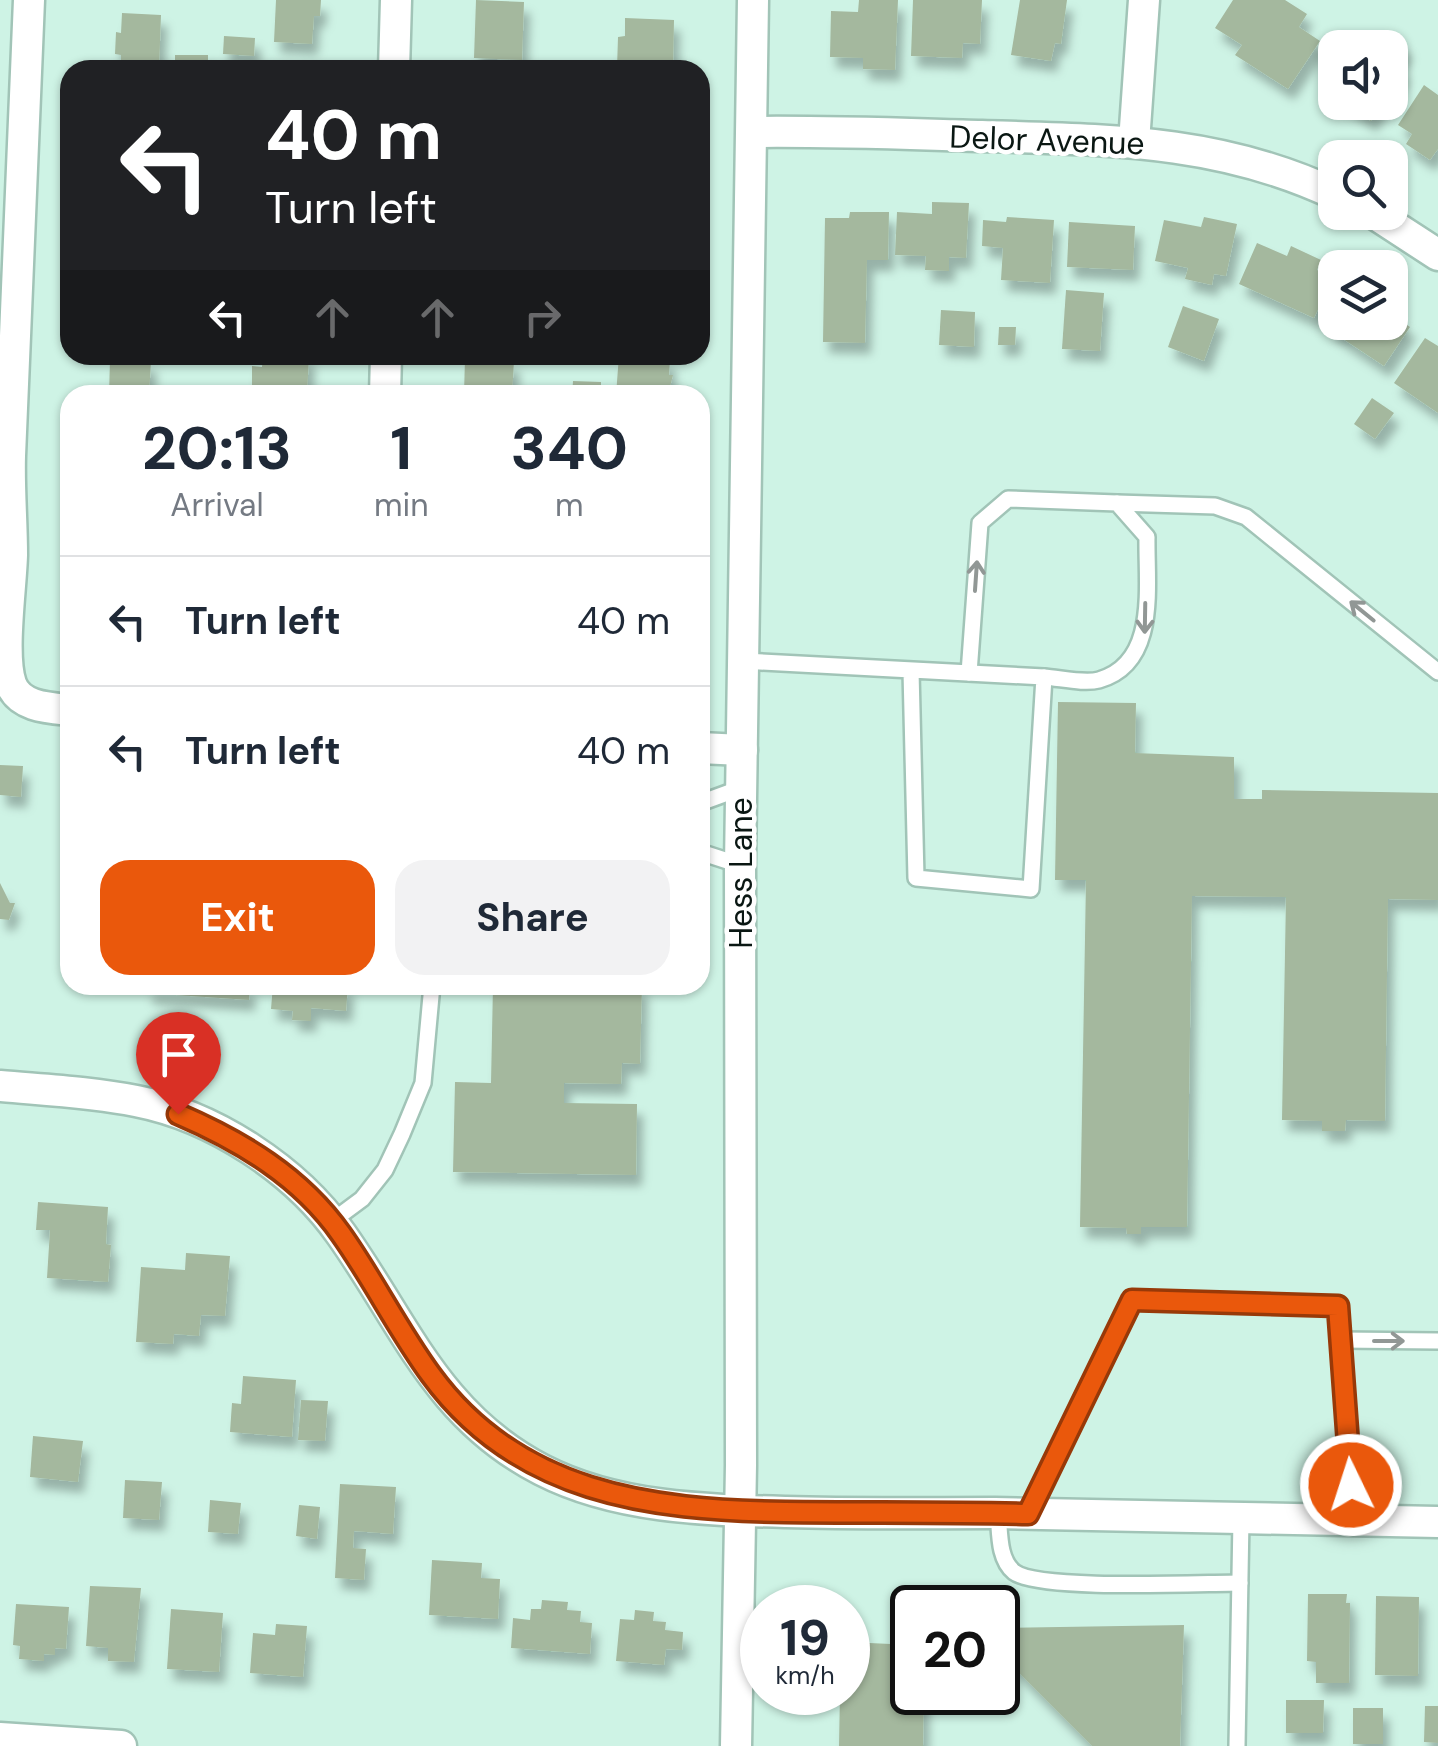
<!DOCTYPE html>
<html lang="en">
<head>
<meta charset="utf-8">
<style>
	body { margin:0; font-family:"DM Sans",sans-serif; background:#f2f2f3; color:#1f2937; height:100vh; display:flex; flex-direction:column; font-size:38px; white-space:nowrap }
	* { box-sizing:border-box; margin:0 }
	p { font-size:32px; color:#747a83 }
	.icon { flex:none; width:55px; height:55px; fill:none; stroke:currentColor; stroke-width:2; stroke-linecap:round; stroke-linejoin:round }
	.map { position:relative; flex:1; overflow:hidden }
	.sheet { position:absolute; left:60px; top:385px; width:650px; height:610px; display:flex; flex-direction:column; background:#fff; border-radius:30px; box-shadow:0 2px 8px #0004 }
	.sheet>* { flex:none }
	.banner { position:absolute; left:60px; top:60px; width:650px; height:305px; border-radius:30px; box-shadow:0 2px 8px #0004; background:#202124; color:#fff; overflow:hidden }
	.fabs { position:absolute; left:1318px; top:30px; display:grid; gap:20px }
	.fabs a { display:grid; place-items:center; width:90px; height:90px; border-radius:20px; background:#fff; box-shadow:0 2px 8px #0004; font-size:50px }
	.speed { position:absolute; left:740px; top:1585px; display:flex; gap:20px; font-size:50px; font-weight:700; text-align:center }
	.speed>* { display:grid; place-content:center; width:130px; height:130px; border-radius:50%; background:#fff; box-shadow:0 2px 8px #0004; line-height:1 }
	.speed small { font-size:25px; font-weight:400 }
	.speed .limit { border:5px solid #111; border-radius:15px; background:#fff; color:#111 }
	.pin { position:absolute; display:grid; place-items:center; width:85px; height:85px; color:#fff; margin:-102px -42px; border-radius:50% 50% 50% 0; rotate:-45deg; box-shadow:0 0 10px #0007 }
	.pin .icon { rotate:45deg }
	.me { position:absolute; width:110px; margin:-55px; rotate:356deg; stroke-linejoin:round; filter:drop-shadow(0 0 8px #0008) }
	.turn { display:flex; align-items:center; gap:35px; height:210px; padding:0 40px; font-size:45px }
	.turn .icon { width:130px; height:130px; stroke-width:2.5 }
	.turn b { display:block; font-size:70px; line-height:85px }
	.lanes { display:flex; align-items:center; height:95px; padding:0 40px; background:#0003; justify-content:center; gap:50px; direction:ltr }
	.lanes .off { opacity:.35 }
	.eta { display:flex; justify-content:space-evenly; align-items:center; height:170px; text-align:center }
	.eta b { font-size:60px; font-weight:700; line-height:70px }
	.button { display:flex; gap:20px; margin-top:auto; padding:20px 40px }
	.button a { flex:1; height:115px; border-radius:30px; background:#ea580c; color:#fff; font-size:40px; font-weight:700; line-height:115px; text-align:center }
	.button a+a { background:#f2f2f3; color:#1f2937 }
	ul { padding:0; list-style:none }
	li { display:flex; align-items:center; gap:30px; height:130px; padding:0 40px; border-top:2px solid #e0e1e3 }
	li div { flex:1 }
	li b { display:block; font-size:38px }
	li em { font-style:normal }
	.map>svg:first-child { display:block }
</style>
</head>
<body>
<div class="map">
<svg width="1438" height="1746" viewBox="0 0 1438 1746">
	<defs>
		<filter id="shadow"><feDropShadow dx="6" dy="11" stdDeviation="5" flood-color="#0004"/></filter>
	</defs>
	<rect width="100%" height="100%" fill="#cef3e5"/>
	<g fill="#a4b89e" filter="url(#shadow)">
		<path d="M276 0H321L320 16H314L312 44 274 42Z"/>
		<path d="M476 0 524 2 522 60 474 58Z"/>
		<path d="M859 0H898L895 70 863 69V58L830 57 831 11 858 12Z"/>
		<path d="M913 0H982L980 44 963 43 962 58 911 56Z"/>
		<path d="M1020 0H1067L1061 44 1055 43 1051 61 1011 55Z"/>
		<path d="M1233 0H1285L1307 14 1299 27 1320 41 1288 89 1235 55 1242 45 1215 28Z"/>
		<path d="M122 13 161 15 159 68 121 66V55L115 54 116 32 121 33Z"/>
		<path d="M625 18 674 20 673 70 617 68 618 37 625 36Z"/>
		<path d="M1384 32 1407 47 1396 65 1404 70 1390 92V48H1374Z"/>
		<path d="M224 36 255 38 254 56 223 54Z"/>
		<rect x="175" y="55" width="33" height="15"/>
		<path d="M270 62 319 63 318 70H270Z"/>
		<path d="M1424 85 1438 95V149L1430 160 1406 144 1412 134 1398 125Z"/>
		<path d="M1342 102H1383L1371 121Z"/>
		<path d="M932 202 969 203 966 258 949 257V271L925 270 926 256 895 255 897 212 932 214Z"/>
		<path d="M850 212H889L888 260H867L865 343 823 342 825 218H849Z"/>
		<path d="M1007 217 1054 220 1050 283 1001 280 1003 248 982 246 983 220 1006 222Z"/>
		<path d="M1204 217 1237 224 1226 276 1214 274 1212 285 1185 279 1188 268 1155 261 1164 220 1201 227Z"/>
		<path d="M1069 222 1135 226 1133 270 1067 267Z"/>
		<path d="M1257 243 1287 256 1291 246 1321 260 1317 270 1333 277 1314 318 1239 284Z"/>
		<path d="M1066 290 1104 293 1100 351 1062 349Z"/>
		<path d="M1183 306 1219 319 1204 361 1168 347Z"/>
		<path d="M941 310 975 312 974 347 939 345Z"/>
		<path d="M1390 313 1410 327 1384 366 1328 329 1333 322H1390Z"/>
		<path d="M999 327H1016L1015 345H998Z"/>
		<path d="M1425 338 1438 346V413L1394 383Z"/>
		<path d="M263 355H309L307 395H262V389H252V366L262 367Z"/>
		<path d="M619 355 670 359 669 375H673L668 395H616Z"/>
		<path d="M110 359 151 361 149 395H109Z"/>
		<path d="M465 359 514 361 512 395 464 393Z"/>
		<path d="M573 381 601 382V395H572Z"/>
		<path d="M1372 398 1394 413 1375 439 1354 424Z"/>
		<path d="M1058 702 1136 703 1135 753 1234 757V799H1262V790L1438 793V900L1388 899 1385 1121 1346 1120 1345 1131H1322V1121L1282 1120 1286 897 1192 896 1187 1227H1141V1234H1127L1126 1228 1080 1227 1086 880H1055Z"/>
		<path d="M0 765 23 766 21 797 0 795Z"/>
		<path d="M0 883 10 903H15L9 920 0 919Z"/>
		<path d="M147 985H250L249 1000 146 993Z"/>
		<path d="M273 985H348L346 1011 311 1008V1021L292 1020 293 1011 271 1009Z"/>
		<path d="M493 985H642L640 1064 622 1063 621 1084 564 1083V1103L637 1104 636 1175 453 1172 455 1082 491 1083Z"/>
		<path d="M38 1202 108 1207 106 1244 111 1245 108 1282 47 1278 50 1230H36Z"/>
		<path d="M186 1253 230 1256 225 1316 201 1315 199 1336 174 1334 173 1344 136 1342 141 1267 185 1270Z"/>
		<path d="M243 1376 296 1380 292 1437 230 1432 232 1403 241 1404Z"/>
		<path d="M301 1400 328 1401 325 1441 298 1440Z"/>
		<path d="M33 1436 83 1441 78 1482 30 1477Z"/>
		<path d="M125 1480 162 1482 159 1520 123 1518Z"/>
		<path d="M340 1484 396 1487 393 1534 354 1531 353 1548 366 1549 364 1580 335 1578Z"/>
		<path d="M210 1500 241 1503 238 1534 208 1532Z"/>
		<path d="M299 1505 320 1507 317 1539 296 1536Z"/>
		<path d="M432 1560 482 1563 481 1578 500 1579 498 1619 429 1615Z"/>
		<path d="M90 1586 141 1588 134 1662 108 1661V1648L86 1646Z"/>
		<path d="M1308 1594H1347L1346 1603H1350L1349 1683H1316V1662L1307 1661Z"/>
		<path d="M1376 1596 1419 1597 1418 1676 1375 1675Z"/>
		<path d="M542 1600 568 1602 567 1610 581 1611 580 1622 592 1623 590 1654 511 1648 513 1618 530 1620 531 1609H541Z"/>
		<path d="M16 1604 69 1607 66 1649 55 1648V1655L44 1654V1661L19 1659 20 1646 13 1645Z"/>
		<path d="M171 1609 223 1613 219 1672 167 1669Z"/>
		<path d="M635 1610 654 1612 653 1621 666 1622 665 1630 683 1632 682 1650 666 1649 664 1665 616 1661 620 1619 634 1620Z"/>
		<path d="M276 1624 307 1626 303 1677 250 1673 253 1633 275 1635Z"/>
		<path d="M1184 1625 1180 1746H1092L998 1652V1628Z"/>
		<path d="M848 1642 912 1645V1692H924L923 1746H839L840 1692H848Z"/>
		<path d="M1286 1700H1324L1323 1733H1286Z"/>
		<path d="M1425 1706H1438V1743L1424 1742Z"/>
		<rect x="1353" y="1708" width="30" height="36"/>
	</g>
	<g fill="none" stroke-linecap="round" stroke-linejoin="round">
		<defs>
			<g id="lane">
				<path d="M1117 503 1215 506 1246 517 1438 672"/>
				<path d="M743 661 1044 677 1031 889 916 878 911 671"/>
				<path d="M969 673 980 523 1008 499 1117 503 1147 537C1146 585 1159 663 1099 680 1084 684 1060 678 1044 677"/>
				<path d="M700 803 741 788"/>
				<path d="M700 852 740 865"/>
				<path d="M331 1222 362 1199 385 1170 402 1134 423 1083 432 985"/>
				<path d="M1340 1340 1438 1341"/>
				<path d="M998 1513C1000 1532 998 1559 1014 1572 1039 1591 1201 1583 1240 1583"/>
				<path d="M1028 1514 1132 1299 1338 1306 1354 1521"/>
				<path d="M1237 1746 1241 1519"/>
			</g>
			<g id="street">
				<path d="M29 0C24 152 17 304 10 456 9 489 12 522 12 555 11 589 1 655 11 684 19 707 49 708 70 710"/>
				<path d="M394 70 396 0"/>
				<path d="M752 132C829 131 905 134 982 136 1108 140 1218 139 1335 194"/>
				<path d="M1134 142 1144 0"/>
				<path d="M1372 212 1438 255"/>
				<path d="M385 395 386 355"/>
				<path d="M700 748 742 750"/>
				<path d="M0 1086C45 1090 91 1092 136 1101 214 1116 296 1170 341 1234 405 1324 437 1416 542 1470 616 1508 704 1510 786 1512 855 1514 925 1513 995 1513 1143 1515 1290 1520 1438 1522"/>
				<path d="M0 1738 121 1746"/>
				<path d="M736 1746 741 1465 740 865 753 0"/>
			</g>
		</defs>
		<use href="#lane" stroke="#a1c4b7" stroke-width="20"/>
		<use href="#street" stroke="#a1c4b7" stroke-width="35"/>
		<use href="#lane" stroke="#fff" stroke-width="15"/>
		<use href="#street" stroke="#fff" stroke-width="30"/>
	</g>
	<defs><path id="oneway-shaft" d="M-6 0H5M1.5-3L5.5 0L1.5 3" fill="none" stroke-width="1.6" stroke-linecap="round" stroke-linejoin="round" transform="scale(2.5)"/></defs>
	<g stroke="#919795">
		<use href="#oneway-shaft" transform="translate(976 576) rotate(-86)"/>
		<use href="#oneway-shaft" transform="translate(1362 611) rotate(-141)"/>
		<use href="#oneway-shaft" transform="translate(1145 618) rotate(91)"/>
		<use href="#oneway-shaft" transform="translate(1389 1341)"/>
	</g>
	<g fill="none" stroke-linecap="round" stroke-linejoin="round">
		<defs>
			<path id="route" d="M178 1114C241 1141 301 1177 341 1234 373 1279 398 1330 431 1375 517 1493 650 1510 785 1512 865 1513 947 1512 1028 1514L1132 1300 1338 1306 1351 1485"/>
		</defs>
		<use href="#route" stroke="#983908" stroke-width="25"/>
		<use href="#route" stroke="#ea580c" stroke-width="18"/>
	</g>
	<g text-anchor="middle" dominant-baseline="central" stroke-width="9" stroke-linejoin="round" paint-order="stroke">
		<g font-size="32" fill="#0a1713" stroke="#fff">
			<text transform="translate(1047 140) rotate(2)">Delor Avenue</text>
			<text transform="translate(741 873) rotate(-90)">Hess Lane</text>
		</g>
	</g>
</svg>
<div class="fabs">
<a><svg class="icon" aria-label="sound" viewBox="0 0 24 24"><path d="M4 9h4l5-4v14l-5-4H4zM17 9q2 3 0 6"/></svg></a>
<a><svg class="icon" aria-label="search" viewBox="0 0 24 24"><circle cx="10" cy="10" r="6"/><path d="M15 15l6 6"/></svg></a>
<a><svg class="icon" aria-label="layers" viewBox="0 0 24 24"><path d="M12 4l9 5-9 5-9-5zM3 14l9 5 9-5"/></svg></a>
</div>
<div class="speed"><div>19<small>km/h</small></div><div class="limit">20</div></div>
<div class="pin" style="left:178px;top:1114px;background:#d93025"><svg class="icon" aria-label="arrive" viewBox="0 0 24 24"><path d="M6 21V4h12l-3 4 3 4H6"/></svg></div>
<svg class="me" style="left:1351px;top:1485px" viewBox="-20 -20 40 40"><circle r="17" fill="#ea580c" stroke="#fff" stroke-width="3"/><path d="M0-11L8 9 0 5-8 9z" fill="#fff"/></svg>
<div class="banner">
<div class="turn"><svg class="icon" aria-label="left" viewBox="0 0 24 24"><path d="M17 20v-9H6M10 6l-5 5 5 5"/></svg><div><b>40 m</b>Turn left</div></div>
<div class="lanes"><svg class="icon" aria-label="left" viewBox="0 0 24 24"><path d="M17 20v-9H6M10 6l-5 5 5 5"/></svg><svg class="icon off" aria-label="ahead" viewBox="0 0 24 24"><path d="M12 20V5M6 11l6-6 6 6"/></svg><svg class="icon off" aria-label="ahead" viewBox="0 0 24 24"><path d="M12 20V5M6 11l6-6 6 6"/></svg><svg class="icon off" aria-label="right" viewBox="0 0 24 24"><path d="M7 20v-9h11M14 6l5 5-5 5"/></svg></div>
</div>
<section class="sheet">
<div class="eta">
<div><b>20:13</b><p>Arrival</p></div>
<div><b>1</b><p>min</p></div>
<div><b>340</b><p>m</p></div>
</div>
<ul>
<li><svg class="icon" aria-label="left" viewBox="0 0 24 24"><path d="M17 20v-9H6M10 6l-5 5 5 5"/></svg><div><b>Turn left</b></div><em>40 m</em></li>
<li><svg class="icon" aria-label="left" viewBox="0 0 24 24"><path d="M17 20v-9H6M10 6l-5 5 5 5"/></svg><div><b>Turn left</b></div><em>40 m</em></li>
</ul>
<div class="button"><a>Exit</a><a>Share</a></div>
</section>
</div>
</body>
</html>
